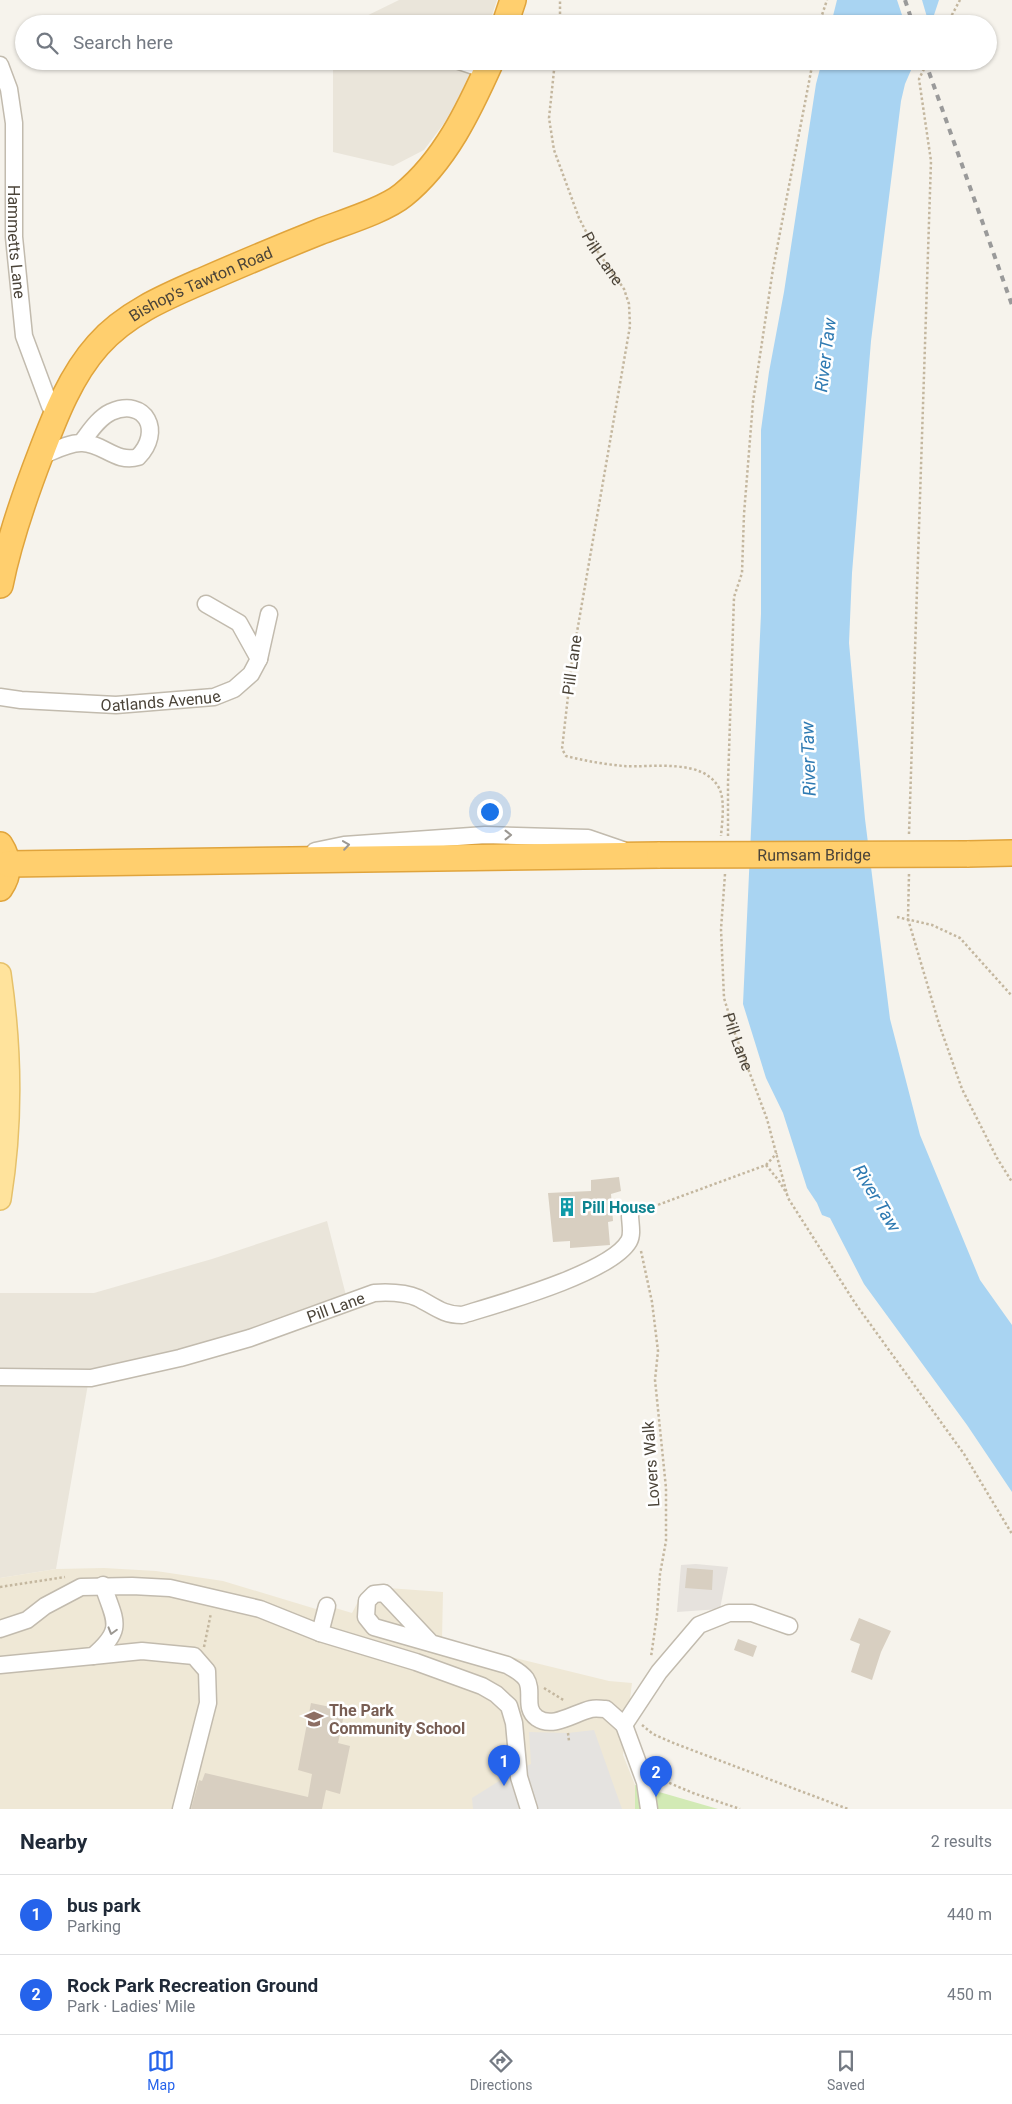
<!DOCTYPE html>
<html lang="en">
<head>
<meta charset="utf-8">
<style>
	:root { --surface:#fff; --page:#f2f2f3; --text:#1f2937; --muted:#747a83; --line:#e0e1e3; --accent:#2563eb }
	body { margin:0; font-family:Roboto,sans-serif; background:var(--page); color:var(--text) }
	.you { position:absolute; left:489px; top:811px; width:18px; height:18px; margin:-12px; border:4px solid #fff; border-radius:50%; background:#1a73e8; box-shadow:0 0 0 8px #1a73e833 }
	.badge { display:grid; place-items:center; width:32px; height:32px; border-radius:50%; background:var(--accent); color:#fff; font-size:16px; font-weight:700 }
	.pin { position:absolute; translate:-50% -41px; filter:drop-shadow(0 1px 2px #0008) }
	.pin::after { content:''; position:absolute; top:26px; width:18px; height:15px; background:inherit; clip-path:polygon(0 0,100% 0,50% 100%) }
	.list { margin:0; padding:0; list-style:none }
	h2 { display:flex; justify-content:space-between; align-items:center; height:65px; margin:0; padding:0 20px; font-size:21px }
	h2 small { font-size:16px; font-weight:400; color:var(--muted) }
	.list li { display:grid; grid-template-columns:32px 1fr auto; gap:15px; align-items:center; box-sizing:border-box; height:80px; padding:0 20px; border-top:1px solid var(--line) }
	.list b { display:block; font-size:19px; white-space:nowrap }
	.list p { margin:0; font-size:16px; white-space:nowrap; color:var(--muted) }
	.list em { font-size:16px; font-style:normal; color:var(--muted) }
	.icon { flex:none; width:28px; height:28px; fill:none; stroke:currentColor; stroke-width:2; stroke-linecap:round; stroke-linejoin:round }
	.map { position:relative; flex:none; width:1012px; height:1809px; overflow:hidden }
	.search { position:absolute; background:var(--surface); box-shadow:0 1px 4px #0004; left:15px; right:15px; top:15px; height:55px; display:flex; align-items:center; gap:12px; box-sizing:border-box; padding:0 18px; border-radius:28px; color:var(--muted); font-size:19px }
	.sheet { height:225px; background:var(--surface) }
	nav { display:flex; justify-content:space-around; align-items:center; box-sizing:border-box; height:70px; border-top:1px solid var(--line); background:var(--surface); font-size:14px; color:var(--muted) }
	nav a { display:grid; justify-items:center; gap:2px }
	nav .on { color:var(--accent) }
	.map>svg:first-child { display:block }
	.residential { fill:#eae5da }
	.industrial { fill:#e6e2dd }
	.education { fill:#efe8d6 }
	.green { fill:#d2eab5 }
	.parking { fill:#e5e3e0 }
	.water { fill:#a9d4f2 }
	.pier { fill:#f6f3ec }
	.building { fill:#d8cfc1 }
	.lines { fill:none; stroke-linecap:round; stroke-linejoin:round }
	.minor-casing { stroke:#c2bbae; stroke-width:19 }
	.major-casing { stroke:#e6c16a; stroke-width:24 }
	.highway-casing { stroke:#e0a43c; stroke-width:28 }
	.path { stroke:#c4b79f; stroke-width:2.5; stroke-dasharray:2.5 2.5; stroke-linecap:butt }
	.minor { stroke:#fff; stroke-width:16 }
	.major { stroke:#ffe39c; stroke-width:21 }
	.highway { stroke:#ffcf6e; stroke-width:25 }
	.rail { stroke:#9a9a9a; stroke-width:4; stroke-dasharray:6 6; stroke-linecap:butt }
	.highway-bridge-casing { stroke:#e0a43c; stroke-width:28; stroke-linecap:butt }
	.highway-bridge { stroke:#ffcf6e; stroke-width:25 }
	.oneway { stroke:#9c9892 }
	.labels { text-anchor:middle; dominant-baseline:central; stroke-width:5; stroke-linejoin:round; paint-order:stroke }
	.street-label { font-size:16px; fill:#4b4439; stroke:#fff }
	.culture-label { font-size:16px; font-weight:bold; fill:#0d838f; stroke:#fff; text-anchor:start }
	.education-label { font-size:16px; font-weight:bold; fill:#785e54; stroke:#fff; text-anchor:start }
	.water-label { font-size:18px; font-style:italic; fill:#2e7ab2; stroke:#fff }
</style>
</head>
<body>
<div class="map">
<svg width="1012" height="1809" viewBox="0 0 1012 1809">
	<rect width="100%" height="100%" fill="#f6f3ec"/>
	<path class="residential" d="M 399,0 L 497,0 L 489,24 L 350,24 Z
		M 333,61 L 476,61 L 451,114 L 424,150 L 393,166 L 333,152 Z
		M 327,1221 L 349,1307 L 88,1384 L 56,1569 L 0,1578 L 0,1293 L 94,1293 L 212,1259 Z"/>
	<path class="industrial" d="M 696,1564 L 728,1567 L 720,1609 L 677,1612 L 681,1565 Z"/>
	<path class="education" d="M 104,1568 L 156,1571 L 223,1581 L 316,1609 L 322,1604 L 352,1613 L 362,1594 L 374,1587 L 443,1592 L 442,1640 L 609,1681 L 632,1683 L 623,1755 L 635,1785 L 635,1809 L 0,1809 L 0,1578 L 56,1569 Z"/>
	<path class="green" d="M 635,1785 L 718,1809 L 635,1809 Z"/>
	<path class="parking" d="M 594,1730 L 622,1809 L 473,1809 L 472,1798 L 512,1773 L 531,1764 L 529,1732 L 568,1733 Z"/>
	<path class="water" d="M 837,0 L 939,0 L 931,24 L 831,24 Z
		M 822,61 L 915,61 L 905,84 L 901,101 L 871,341 L 852,573 L 849,643 L 865,819 L 890,1019 L 920,1135 L 980,1280 L 1012,1325 L 1012,1492 L 967,1425 L 864,1284 L 830,1218 L 822,1215 L 817,1203 L 807,1188 L 783,1113 L 766,1078 L 743,1004 L 761,614 L 761,430 L 769,372 L 784,292 L 816,84 Z"/>
	<path class="pier" d="M 897,0 L 922,0 L 929,24 L 905,24 Z"/>
	<path class="building" d="M 619,1177 L 621,1191 L 611,1194 L 613,1221 L 608,1222 L 610,1245 L 570,1248 L 570,1241 L 553,1242 L 548,1193 L 591,1191 L 591,1180 Z
		M 687,1568 L 713,1570 L 712,1590 L 685,1588 Z
		M 859,1618 L 891,1631 L 881,1652 L 872,1680 L 851,1672 L 860,1644 L 850,1640 Z
		M 738,1639 L 757,1646 L 753,1657 L 734,1650 Z
		M 311,1703 L 345,1710 L 338,1743 L 350,1746 L 340,1794 L 326,1790 L 322,1809 L 191,1809 L 199,1780 L 202,1781 L 205,1773 L 308,1797 L 312,1774 L 298,1770 Z"/>
	<g class="lines">
		<g class="minor-casing">
			<g id="minor">
				<path d="M 459,61 L 486,70"/>
				<path id="s3" d="M 0,65 L 9,89 L 14,123 L 14,237 L 24,336 L 50,406 L 58,411"/>
				<path d="M 39,457 C 52,452 67,443 81,443 C 102,442 116,464 138,457 C 163,432 146,397 111,412 C 98,418 89,433 81,443"/>
				<path d="M 206,604 L 239,623 L 259,659"/>
				<path id="s4" d="M 0,697 L 21,700 L 116,705 L 214,697 L 234,689 L 251,674 L 259,659 L 269,614"/>
				<path d="M 315,851 L 344,845 L 485,835 L 588,838 L 623,850"/>
				<path id="s5" d="M 0,1377 L 91,1378 L 180,1358 L 250,1338 L 374,1293 C 389,1292 404,1292 418,1298 C 434,1306 443,1315 462,1315 C 498,1304 611,1273 629,1241 C 633,1234 630,1223 630,1215"/>
				<path d="M 0,1629 L 27,1620 L 45,1606 L 81,1587 L 132,1586 L 170,1588 L 260,1609 L 320,1633 L 416,1662 L 482,1686 L 496,1694 L 509,1706 L 514,1723 L 519,1777 L 529,1809"/>
				<path d="M 320,1633 L 327,1606"/>
				<path d="M 431,1643 L 384,1593 L 374,1594 L 367,1601 L 366,1617 L 374,1627 L 507,1665 C 514,1669 521,1672 526,1679 C 534,1691 523,1708 537,1718 C 553,1729 574,1713 591,1709 C 596,1708 601,1709 606,1709 L 624,1725"/>
				<path d="M 93,1656 L 142,1651 L 194,1656 L 207,1671 L 208,1703 L 181,1809"/>
				<path d="M 0,1665 L 93,1656 C 126,1628 114,1620 103,1585"/>
				<path d="M 624,1725 L 659,1672 L 699,1625 L 729,1613 L 752,1613 L 789,1626"/>
				<path d="M 624,1725 L 645,1782 L 649,1809"/>
			</g>
		</g>
		<g class="major-casing">
			<path id="major" d="M 0,974 C 11,1049 12,1125 0,1199"/>
		</g>
		<g class="highway-casing">
			<g id="highway">
				<path d="M 505,24 L 513,0"/>
				<path id="s6" d="M 0,585 C 9,540 24,497 41,453 C 55,416 71,375 98,345 C 125,314 165,297 202,281 C 241,264 279,248 319,232 C 342,223 385,210 403,195 C 445,161 469,110 491,61"/>
				<path d="M 0,845 C 9,859 10,874 0,888"/>
				<path d="M 967,854 L 1012,853"/>
				<path d="M 8,864 L 660,855"/>
			</g>
		</g>
		<g class="path">
			<path d="M 560,24 L 560,0"/>
			<path d="M 819,24 L 827,0"/>
			<path d="M 947,24 L 960,0"/>
			<path id="s1" d="M 555,61 L 549,118 L 554,150 L 579,218 L 593,245 L 624,289 L 629,304 L 630,326 L 572,661 L 562,749 L 566,756 C 585,761 604,764 623,766 C 652,768 705,757 720,790 C 725,802 722,823 721,836"/>
			<path d="M 909,834 L 931,161 L 919,79 L 928,61"/>
			<path d="M 728,836 L 728,783 L 734,597 L 742,573 L 744,514 L 753,402 L 773,269 L 813,61"/>
			<path id="s2" d="M 725,874 L 721,929 L 724,998 L 734,1031 L 767,1119 L 788,1198 L 855,1303 L 964,1454 L 1012,1534"/>
			<path d="M 909,874 L 908,919 L 939,1024 L 962,1089 L 997,1158 L 1012,1182"/>
			<path d="M 897,917 L 932,925 L 960,938 L 1012,996"/>
			<path d="M 766,1165 L 779,1181 L 787,1194"/>
			<path d="M 644,1210 L 766,1165 L 777,1153"/>
			<path d="M 641,1251 L 652,1302 L 658,1351 L 655,1380 L 666,1488 L 666,1541 L 660,1574 L 657,1615 L 651,1657"/>
			<path d="M 0,1587 L 65,1577"/>
			<path d="M 204,1647 L 211,1613"/>
			<path d="M 544,1688 L 565,1701"/>
			<path d="M 642,1725 L 653,1734 L 676,1744 L 848,1809"/>
			<path d="M 568,1733 L 569,1741"/>
			<path d="M 660,1779 L 693,1793 L 740,1809"/>
		</g>
		<use href="#minor" class="minor"/>
		<use href="#major" class="major"/>
		<use href="#highway" class="highway"/>
		<path class="rail" d="M 905,0 L 913,24
			M 925,61 L 1012,305"/>
		<g class="highway-bridge-casing">
			<g id="highway-bridge">
				<path id="s7" d="M 660,855 L 967,854"/>
			</g>
		</g>
		<use href="#highway-bridge" class="highway-bridge"/>
	</g>
	<defs><path id="oneway-chevron" d="M-2-3.5L2.5 0L-2 3.5" fill="none" stroke-width="1.6" stroke-linecap="round" stroke-linejoin="round" transform="scale(1.25)"/></defs>
	<g class="oneway">
		<use href="#oneway-chevron" transform="translate(508 835)"/>
		<use href="#oneway-chevron" transform="translate(346 845) rotate(-8)"/>
		<use href="#oneway-chevron" transform="translate(112 1631) rotate(106)"/>
	</g>
	<defs>
		<g id="building-bare" transform="scale(1.5)"><path d="M-4-6H4V6H1V3H-1V6H-4ZM-2.5-4.3h1.7v1.8h-1.7ZM.8-4.3h1.7v1.8H.8ZM-2.5-1h1.7V.8h-1.7ZM.8-1h1.7V.8H.8Z" fill="#0f9aa8" stroke="#fff" stroke-width="2.5" paint-order="stroke"/></g>
		<g id="school-bare" transform="scale(1.5)"><path d="M0-5L7-2L0 1L-7-2ZM-4 1L0 2.5L4 1V4Q0 6-4 4Z" fill="#8d6e63" stroke="#fff" stroke-width="2.5" paint-order="stroke"/></g>
	</defs>
	<g fill-rule="evenodd">
		<use href="#building-bare" x="567" y="1207"/>
		<use href="#school-bare" x="314" y="1719"/>
	</g>
	<g class="labels">
		<g class="street-label">
			<text stroke="none"><textPath href="#s3" startOffset="179">Hammetts Lane</textPath></text>
			<text stroke="none"><textPath href="#s1" startOffset="209">Pill Lane</textPath></text>
			<text stroke="none"><textPath href="#s6" startOffset="382">Bishop's Tawton Road</textPath></text>
			<text transform="translate(572 665) rotate(-82)">Pill Lane</text>
			<text stroke="none"><textPath href="#s4" startOffset="161">Oatlands Avenue</textPath></text>
			<text stroke="none"><textPath href="#s7" startOffset="154">Rumsam Bridge</textPath></text>
			<text stroke="none"><textPath href="#s2" startOffset="170">Pill Lane</textPath></text>
			<text stroke="none"><textPath href="#s5" startOffset="346">Pill Lane</textPath></text>
			<text transform="translate(651 1464) rotate(-94)">Lovers Walk</text>
		</g>
		<g class="culture-label">
			<text x="582" y="1207">Pill House</text>
		</g>
		<g class="education-label">
			<text x="329" y="1710">The Park<tspan x="329" dy="18">Community School</tspan></text>
		</g>
		<g class="water-label">
			<text transform="translate(825 355) rotate(-83)">River Taw</text>
			<text transform="translate(808 759) rotate(-92)">River Taw</text>
			<text transform="translate(877 1198) rotate(59)">River Taw</text>
		</g>
	</g>
</svg>
<div class="you"></div>
<div class="pin badge" style="left:504px;top:1786px">1</div>
<div class="pin badge" style="left:656px;top:1797px">2</div>
<div class="search"><svg class="icon" aria-label="search" viewBox="0 0 24 24"><circle cx="10" cy="10" r="6"/><path d="M15 15l6 6"/></svg>Search here</div>
</div>
<section class="sheet">
<h2>Nearby<small>2 results</small></h2>
<ul class="list">
<li><span class="badge">1</span><div><b>bus park</b><p>Parking</p></div><em>440 m</em></li>
<li><span class="badge">2</span><div><b>Rock Park Recreation Ground</b><p>Park · Ladies' Mile</p></div><em>450 m</em></li>
</ul>
</section>
<nav>
<a class="on"><svg class="icon" aria-label="map" viewBox="0 0 24 24"><path d="M3 6l6-2 6 2 6-2v14l-6 2-6-2-6 2zM9 4v14M15 6v14"/></svg>Map</a>
<a><svg class="icon" aria-label="directions" viewBox="0 0 24 24"><path d="M12 3l9 9-9 9-9-9zM9 14v-3h6M13 9l2 2-2 2"/></svg>Directions</a>
<a><svg class="icon" aria-label="saved" viewBox="0 0 24 24"><path d="M7 4h10v16l-5-4-5 4z"/></svg>Saved</a>
</nav>
</body>
</html>
